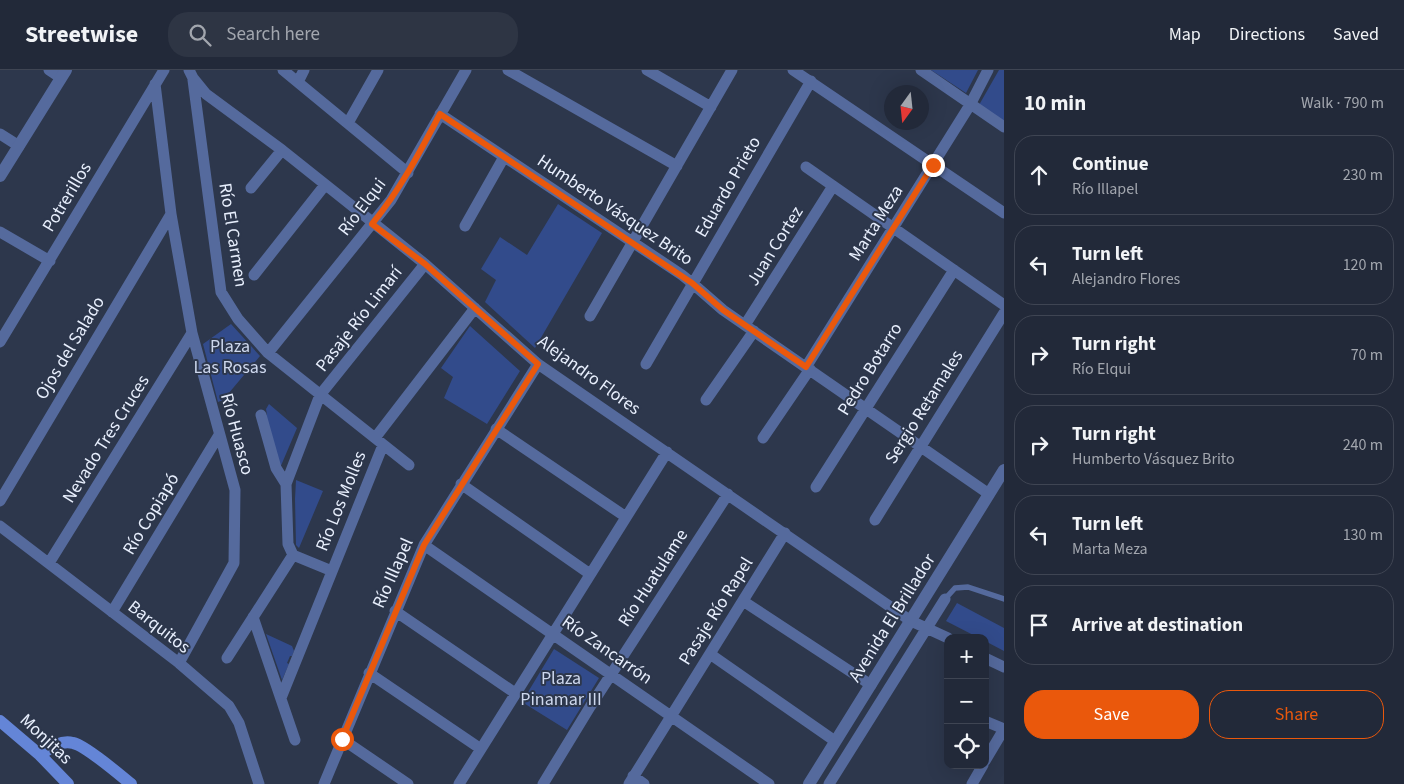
<!DOCTYPE html>
<html lang="en">
<head>
<meta charset="utf-8">
<style>
	:root { --surface:#222939; --page:#2e3544; --text:#f1f3f6; --muted:#a2a6ae; --line:#3f4553; --accent:#ea580c }
	body { margin:0; font-family:"Source Sans 3",sans-serif; background:var(--page); color:var(--text) }
	.controls { position:absolute; right:15px; bottom:15px; display:grid; overflow:hidden; border-radius:10px; box-shadow:0 5px 20px #0002 }
	.controls button { width:45px; height:45px; display:grid; place-items:center; padding:0; border:0; border-bottom:1px solid var(--line); background:var(--surface); color:var(--text); font:25px sans-serif }
	.compass { position:absolute; left:884px; top:15px; width:45px; height:45px; border-radius:50%; background:var(--surface); box-shadow:0 5px 20px #0002; rotate:195deg }
	.stop { position:absolute; width:15px; height:15px; margin:-11px; border:4px solid #ea580c; border-radius:50%; background:#fff }
	.stop.end { background:#ea580c; border-color:#fff; box-shadow:0 1px 5px #0008 }
	.list { margin:0; padding:0; list-style:none }
	h2 { display:flex; justify-content:space-between; align-items:center; height:65px; margin:0; padding:0 20px; font-size:21px }
	h2 small { font-size:16px; font-weight:400; color:var(--muted) }
	.list li { display:grid; grid-template-columns:32px 1fr auto; gap:15px; align-items:center; box-sizing:border-box; height:80px; margin:0 10px 10px; padding:0 10px; border:1px solid var(--line); border-radius:20px }
	.list b { display:block; font-size:19px; white-space:nowrap }
	.list p { margin:0; font-size:16px; white-space:nowrap; color:var(--muted) }
	.list em { font-size:16px; font-style:normal; color:var(--muted) }
	.actions { display:flex; gap:10px; padding:15px 20px }
	.actions a { flex:1; padding:11px 0; border:1px solid var(--accent); border-radius:20px; text-align:center; font-size:18px; color:var(--accent) }
	.actions .main { background:var(--accent); color:#fff }
	.icon { flex:none; width:28px; height:28px; fill:none; stroke:currentColor; stroke-width:2; stroke-linecap:round; stroke-linejoin:round }
	.map { position:relative; flex:none; width:1004px; height:714px; overflow:hidden }
	header { display:flex; align-items:center; gap:30px; box-sizing:border-box; height:70px; padding:0 25px; background:var(--surface); border-bottom:1px solid var(--line) }
	header strong { font-size:24px }
	nav { display:flex; gap:28px; margin-inline-start:auto; font-size:18px }
	.search { width:350px; height:45px; background:var(--page); display:flex; align-items:center; gap:12px; box-sizing:border-box; padding:0 18px; border-radius:20px; color:var(--muted); font-size:19px }
	main { display:flex }
	aside { flex:1; background:var(--surface) }
	.map>svg:first-child { display:block }
	.green { fill:#324b8b }
	.lines { fill:none; stroke-linecap:round; stroke-linejoin:round }
	.service { stroke:#556a9d; stroke-width:5.5 }
	.minor { stroke:#556a9d; stroke-width:11 }
	.tertiary { stroke:#556a9d; stroke-width:12 }
	.secondary { stroke:#6485d7; stroke-width:12 }
	.route { stroke:#ea580c; stroke-width:6 }
	.labels { text-anchor:middle; dominant-baseline:central; stroke-width:4; stroke-linejoin:round; paint-order:stroke }
	.street-label { font-size:18px; fill:#e8effd; stroke:#2d374c }
	.park-label { font-size:18px; fill:#ced8ee; stroke:#2d374c }
</style>
</head>
<body>
<header>
<strong>Streetwise</strong>
<div class="search"><svg class="icon" aria-label="search" viewBox="0 0 24 24"><circle cx="10" cy="10" r="6"/><path d="M15 15l6 6"/></svg>Search here</div>
<nav><a>Map</a><a>Directions</a><a>Saved</a></nav>
</header>
<main>
<div class="map">
<svg width="1004" height="714" viewBox="0 0 1004 714">
	<rect width="100%" height="100%" fill="#2d374c"/>
	<path class="green" d="M 931,0 L 978,0 L 966,23 Z
		M 999,0 L 1004,0 L 1004,53 L 979,35 Z
		M 558,134 L 602,163 L 535,278 L 485,232 L 496,210 L 481,199 L 500,167 L 527,185 Z
		M 231,254 L 260,286 L 223,330 L 218,332 L 203,274 Z
		M 470,256 L 520,301 L 487,354 L 444,328 L 453,307 L 441,298 Z
		M 269,334 L 297,358 L 280,398 L 265,346 L 267,345 L 266,339 Z
		M 296,410 L 323,421 L 299,478 L 296,475 L 295,429 Z
		M 957,533 L 1004,558 L 1004,581 L 985,571 L 985,568 L 979,568 L 946,551 Z
		M 266,564 L 292,576 L 294,581 L 292,586 L 290,586 L 287,593 L 289,594 L 282,610 Z
		M 554,579 L 599,608 L 567,660 L 522,632 Z"/>
	<g class="lines">
		<path class="service" d="M 945,529 L 955,518 L 968,517 L 1004,529"/>
		<path class="minor" d="M 49,0 L 61,8
			M 189,0 L 193,8 L 206,24 L 282,80 L 425,194 L 538,294 L 911,551 L 948,568
			M 283,0 L 408,103
			M 508,0 L 677,96
			M 647,0 L 711,37
			M 793,0 L 1004,143
			M 921,0 L 1004,57
			M 193,10 L 221,222 L 238,249 L 268,283 L 409,395
			M 298,12 L 304,0
			M 155,14 L 171,144 L 192,263 L 235,420 L 234,493 L 179,593
			M 440,44 L 682,205 L 692,213 L 723,240 L 989,424
			M 348,53 L 378,0
			M 0,64 L 19,76
			M 806,97 L 1004,235
			M 251,118 L 282,80
			M 465,156 L 504,87
			M 0,162 L 50,191
			M 254,205 L 325,115
			M 590,246 L 732,0
			M 745,255 L 833,116
			M 0,272 L 164,0
			M 268,283 L 391,130 L 466,0
			M 646,294 L 811,11
			M 806,297 L 970,35 L 988,0
			M 706,330 L 754,261
			M 261,345 L 276,398 L 286,414
			M 496,359 L 626,447
			M 375,368 L 475,238
			M 763,368 L 810,299
			M 461,414 L 590,504
			M 816,417 L 954,200
			M 0,431 L 171,144
			M 875,450 L 1004,243
			M 0,456 L 179,593 L 229,636 L 239,653 L 259,714
			M 424,475 L 769,714
			M 293,485 L 288,474 L 286,414 L 320,325 L 425,194
			M 293,485 L 332,501
			M 49,493 L 192,263
			M 743,531 L 871,615
			M 395,541 L 515,623
			M 112,542 L 219,365
			M 253,547 L 295,670
			M 710,584 L 835,671
			M 227,588 L 293,485
			M 985,588 L 1004,597
			M 369,603 L 481,679
			M 281,628 L 383,375
			M 985,651 L 1004,659 L 985,691
			M 342,669 L 408,714
			M 633,706 L 644,714
			M 324,714 L 424,475 L 538,294
			M 459,714 L 667,382
			M 543,714 L 590,637 L 728,424
			M 629,714 L 785,463
			M 829,714 L 945,529
			M 972,714 L 983,695"/>
		<path class="tertiary" d="M 0,106 L 66,0
			M 809,714 L 1004,400"/>
		<path class="secondary" d="M 0,651 L 40,685 L 68,714
			M 40,685 C 50,678 60,670 73,673 C 85,675 120,705 131,714"/>
	</g>
	<g class="lines">
		<path class="route" d="M 342,669 L 424,475 L 538,294 L 425,194 L 372,154 C 400,120 420,82 440,44 L 692,213 L 723,240 L 806,297 L 933,95"/>
	</g>
	<g class="labels">
		<g class="street-label">
			<text transform="translate(728 117) rotate(-60)">Eduardo Prieto</text>
			<text transform="translate(67 127) rotate(-59)">Potrerillos</text>
			<text transform="translate(362 137) rotate(-53)">Río Elqui</text>
			<text transform="translate(615 140) rotate(34)">Humberto Vásquez Brito</text>
			<text transform="translate(876 153) rotate(-58)">Marta Meza</text>
			<text transform="translate(233 165) rotate(81)">Río El Carmen</text>
			<text transform="translate(775 176) rotate(-58)">Juan Cortez</text>
			<text transform="translate(359 249) rotate(-52)">Pasaje Río Limarí</text>
			<text transform="translate(70 278) rotate(-59)">Ojos del Salado</text>
			<text transform="translate(870 299) rotate(-58)">Pedro Botarro</text>
			<text transform="translate(589 305) rotate(36)">Alejandro Flores</text>
			<text transform="translate(924 337) rotate(-58)">Sergio Retamales</text>
			<text transform="translate(237 364) rotate(75)">Río Huasco</text>
			<text transform="translate(106 369) rotate(-58)">Nevado Tres Cruces</text>
			<text transform="translate(341 431) rotate(-68)">Río Los Molles</text>
			<text transform="translate(151 444) rotate(-59)">Río Copiapó</text>
			<text transform="translate(393 503) rotate(-66)">Río Illapel</text>
			<text transform="translate(653 508) rotate(-57)">Río Huatulame</text>
			<text transform="translate(716 541) rotate(-58)">Pasaje Río Rapel</text>
			<text transform="translate(892 548) rotate(-58)">Avenida El Brillador</text>
			<text transform="translate(159 557) rotate(38)">Barquitos</text>
			<text transform="translate(607 580) rotate(35)">Río Zancarrón</text>
			<text transform="translate(46 669) rotate(43)">Monjitas</text>
		</g>
		<g class="park-label">
			<text x="230" y="276">Plaza<tspan x="230" dy="21">Las Rosas</tspan></text>
			<text x="561" y="608">Plaza<tspan x="561" dy="21">Pinamar III</tspan></text>
		</g>
	</g>
</svg>
<div class="controls">
<button>+</button>
<button>−</button>
<button><svg class="icon" aria-label="locate" viewBox="0 0 24 24"><circle cx="12" cy="12" r="6"/><path d="M12 2v4M12 18v4M2 12h4M18 12h4"/></svg></button>
</div>
<svg class="compass" viewBox="-18 -18 36 36"><path d="M0-13l5 13h-10z" fill="#e53935"/><path d="M0 13l5-13h-10z" fill="#a2a6ae"/></svg>
<div class="stop" style="left:342px;top:669px"></div>
<div class="stop end" style="left:933px;top:95px"></div>
</div>
<aside>
<h2>10 min<small>Walk · 790 m</small></h2>
<ul class="list">
<li><svg class="icon" aria-label="ahead" viewBox="0 0 24 24"><path d="M12 20V5M6 11l6-6 6 6"/></svg><div><b>Continue</b><p>Río Illapel</p></div><em>230 m</em></li>
<li><svg class="icon" aria-label="left" viewBox="0 0 24 24"><path d="M17 20v-9H6M10 6l-5 5 5 5"/></svg><div><b>Turn left</b><p>Alejandro Flores</p></div><em>120 m</em></li>
<li><svg class="icon" aria-label="right" viewBox="0 0 24 24"><path d="M7 20v-9h11M14 6l5 5-5 5"/></svg><div><b>Turn right</b><p>Río Elqui</p></div><em>70 m</em></li>
<li><svg class="icon" aria-label="right" viewBox="0 0 24 24"><path d="M7 20v-9h11M14 6l5 5-5 5"/></svg><div><b>Turn right</b><p>Humberto Vásquez Brito</p></div><em>240 m</em></li>
<li><svg class="icon" aria-label="left" viewBox="0 0 24 24"><path d="M17 20v-9H6M10 6l-5 5 5 5"/></svg><div><b>Turn left</b><p>Marta Meza</p></div><em>130 m</em></li>
<li><svg class="icon" aria-label="arrive" viewBox="0 0 24 24"><path d="M6 21V4h12l-3 4 3 4H6"/></svg><div><b>Arrive at destination</b></div></li>
</ul>
<div class="actions"><a class="main">Save</a><a>Share</a></div>
</aside>
</main>
</body>
</html>
